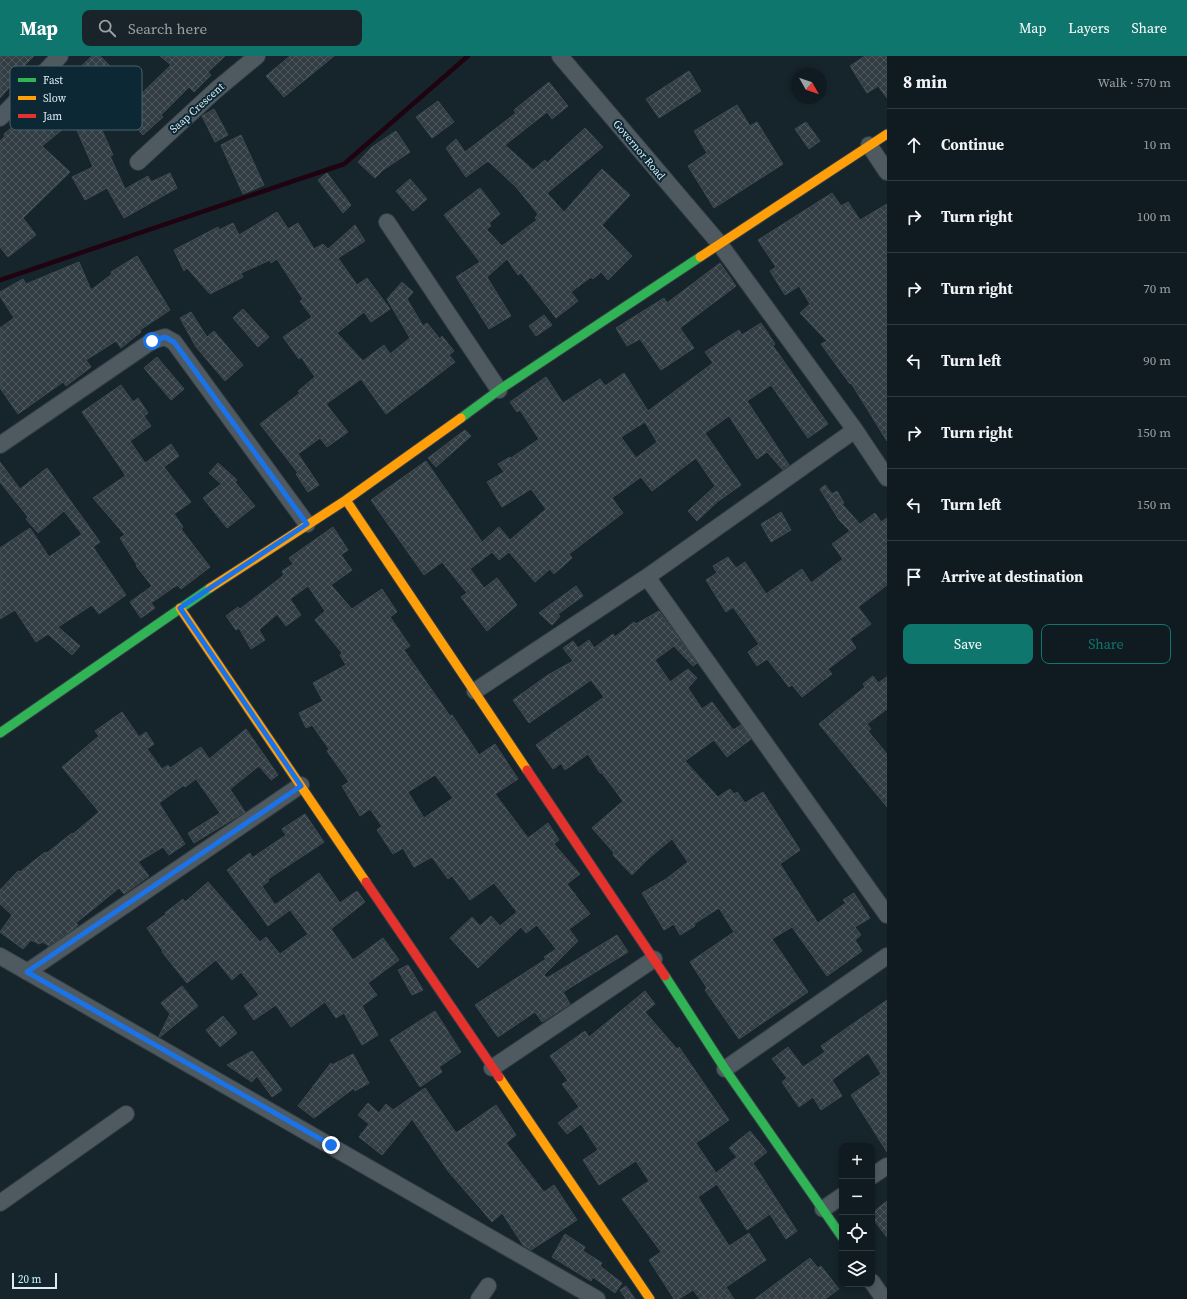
<!DOCTYPE html>
<html lang="en">
<head>
<meta charset="utf-8">
<style>
	:root { --surface:#101b21; --page:#19242a; --text:#f1f3f6; --muted:#9ca1a5; --line:#30393f; --accent:#0f766e }
	body { margin:0; font-family:"Source Serif 4",serif; background:var(--page); color:var(--text) }
	.controls { position:absolute; right:12px; bottom:12px; display:grid; overflow:hidden; border-radius:8px; box-shadow:0 2px 6px #0003 }
	.controls button { width:36px; height:36px; display:grid; place-items:center; padding:0; border:0; border-bottom:1px solid var(--line); background:var(--surface); color:var(--text); font:20px sans-serif }
	.compass { position:absolute; left:791px; top:12px; width:36px; height:36px; border-radius:50%; background:var(--surface); box-shadow:0 2px 6px #0003; rotate:130deg }
	.scale { position:absolute; left:12px; bottom:10px; width:45px; box-sizing:border-box; padding-left:4px; border:2px solid #dcecf4; border-top:0; font-size:11px; line-height:14px; white-space:nowrap; color:#dcecf4; -webkit-text-stroke:3px #0d2835; paint-order:stroke }
	.stop { position:absolute; width:12px; height:12px; margin:-9px; border:3px solid #1a73e8; border-radius:50%; background:#fff }
	.stop.end { background:#1a73e8; border-color:#fff; box-shadow:0 1px 4px #0008 }
	.list { margin:0; padding:0; list-style:none }
	h2 { display:flex; justify-content:space-between; align-items:center; height:52px; margin:0; padding:0 16px; font-size:17px }
	h2 small { font-size:13px; font-weight:400; color:var(--muted) }
	.list li { display:grid; grid-template-columns:26px 1fr auto; gap:12px; align-items:center; box-sizing:border-box; height:72px; padding:0 16px; border-top:1px solid var(--line) }
	.list b { display:block; font-size:15px; white-space:nowrap }
	.list em { font-size:13px; font-style:normal; color:var(--muted) }
	.actions { display:flex; gap:8px; padding:12px 16px }
	.actions a { flex:1; padding:9px 0; border:1px solid var(--accent); border-radius:8px; text-align:center; font-size:14px; color:var(--accent) }
	.actions .main { background:var(--accent); color:#fff }
	.icon { flex:none; width:22px; height:22px; fill:none; stroke:currentColor; stroke-width:2; stroke-linecap:round; stroke-linejoin:round }
	.map { position:relative; flex:none; width:887px; height:1243px; overflow:hidden }
	header { display:flex; align-items:center; gap:24px; box-sizing:border-box; height:56px; padding:0 20px; background:var(--accent); color:#fff }
	header strong { font-size:19px }
	nav { display:flex; gap:22px; margin-inline-start:auto; font-size:14px }
	.search { width:280px; height:36px; background:var(--page); display:flex; align-items:center; gap:10px; box-sizing:border-box; padding:0 14px; border-radius:8px; color:var(--muted); font-size:15px }
	main { display:flex }
	aside { flex:1; background:var(--surface) }
	.map>svg:first-child { display:block }
	.lines { fill:none; stroke-linecap:round; stroke-linejoin:round }
	.stream { stroke:#1f0310; stroke-width:4.5 }
	.building { fill:url(#building-cross-hatch); stroke:#3f4a51; fill-rule:evenodd }
	.street-casing { stroke:#343e45; stroke-width:18 }
	.fast-casing { stroke:#343e45; stroke-width:11 }
	.slow-casing { stroke:#343e45; stroke-width:11 }
	.jam-casing { stroke:#343e45; stroke-width:11 }
	.street { stroke:#4f5a60; stroke-width:16 }
	.fast { stroke:#30b455; stroke-width:9 }
	.slow { stroke:#ff9f0a; stroke-width:9 }
	.jam { stroke:#e5322d; stroke-width:9 }
	.route { stroke:#1a73e8; stroke-width:5 }
	.labels { text-anchor:middle; dominant-baseline:central; stroke-width:4; stroke-linejoin:round; paint-order:stroke }
	.street-label { font-size:11px; fill:#dcecf4; stroke:#0d2835 }
	.key { fill:#0d2835; stroke:#4b636e; stroke-width:1 }
	.key-label { font-size:11px; fill:#dcecf4 }
</style>
</head>
<body>
<header>
<strong>Map</strong>
<div class="search"><svg class="icon" aria-label="search" viewBox="0 0 24 24"><circle cx="10" cy="10" r="6"/><path d="M15 15l6 6"/></svg>Search here</div>
<nav><a>Map</a><a>Layers</a><a>Share</a></nav>
</header>
<main>
<div class="map">
<svg width="887" height="1243" viewBox="0 0 887 1243">
	<defs>
		<pattern id="building-cross-hatch" width="8" height="8" patternUnits="userSpaceOnUse"><rect width="8" height="8" fill="#323d43"/><path d="M0 0l8 8M0 8l8-8" fill="none" stroke="#4f595f"/></pattern>
	</defs>
	<rect width="100%" height="100%" fill="#16242c"/>
	<g class="lines">
		<path class="stream" d="M 0,224 L 344,108 L 468,0"/>
	</g>
	<path class="building" d="M 0,0 L 34,0 L 19,15 L 22,17 L 0,42 Z
		M 92,0 L 100,0 L 114,14 L 111,17 L 130,44 L 139,36 L 141,38 L 171,9 L 160,0 L 225,0 L 208,16 L 211,19 L 194,36 L 189,31 L 161,59 L 163,61 L 143,79 L 122,56 L 101,72 L 113,99 L 110,100 L 125,133 L 148,120 L 151,126 L 170,117 L 177,132 L 124,162 L 107,132 L 85,144 L 72,121 L 93,111 L 73,65 L 42,90 L 70,116 L 23,162 L 36,179 L 8,201 L 0,191 L 0,85 L 5,80 L 4,78 L 24,61 L 22,58 L 43,41 L 45,43 L 70,16 L 73,18 Z
		M 290,0 L 334,0 L 284,41 L 266,20 Z
		M 865,0 L 887,0 L 887,42 L 878,30 L 867,37 L 850,10 Z
		M 689,15 L 701,35 L 659,62 L 646,43 Z
		M 549,26 L 568,50 L 552,63 L 547,56 L 505,89 L 533,114 L 545,104 L 547,107 L 585,72 L 603,91 L 547,137 L 564,156 L 602,113 L 630,139 L 602,169 L 632,200 L 608,224 L 601,216 L 593,223 L 591,221 L 571,236 L 578,245 L 556,262 L 521,217 L 518,219 L 507,203 L 487,221 L 511,260 L 489,273 L 456,221 L 480,206 L 444,159 L 480,132 L 500,158 L 489,167 L 491,170 L 486,173 L 502,190 L 537,164 L 535,162 L 538,158 L 516,131 L 488,105 L 466,121 L 446,92 L 456,83 L 465,96 L 516,57 L 514,54 Z
		M 438,45 L 454,66 L 432,82 L 416,61 Z
		M 737,49 L 750,70 L 757,66 L 783,108 L 714,152 L 688,110 L 707,97 L 694,75 Z
		M 214,53 L 228,79 L 215,86 L 202,60 Z
		M 806,66 L 820,85 L 809,93 L 795,73 Z
		M 396,75 L 410,96 L 383,114 L 375,122 L 358,106 L 372,91 Z
		M 241,79 L 264,129 L 243,138 L 221,89 Z
		M 327,117 L 351,149 L 343,157 L 318,124 Z
		M 410,123 L 427,143 L 413,155 L 396,135 Z
		M 832,137 L 841,150 L 848,146 L 860,164 L 887,148 L 887,385 L 851,327 L 850,328 L 821,288 L 827,285 L 800,257 L 810,248 L 799,230 L 785,239 L 770,215 L 776,211 L 758,184 Z
		M 277,156 L 288,173 L 298,167 L 314,193 L 323,188 L 328,193 L 355,169 L 365,185 L 338,202 L 357,229 L 367,222 L 390,253 L 371,266 L 364,256 L 337,277 L 363,305 L 384,289 L 390,298 L 410,282 L 387,243 L 402,226 L 413,236 L 407,243 L 423,270 L 427,267 L 440,283 L 442,280 L 454,295 L 449,299 L 455,306 L 386,358 L 361,323 L 326,348 L 348,376 L 327,391 L 320,382 L 298,398 L 319,429 L 308,436 L 296,418 L 298,417 L 260,368 L 300,337 L 298,335 L 315,321 L 301,301 L 299,303 L 283,281 L 312,261 L 300,245 L 303,243 L 277,203 L 271,207 L 270,204 L 241,217 L 243,221 L 210,238 L 187,212 L 184,215 L 174,194 L 218,171 L 219,174 L 233,167 L 239,179 Z
		M 137,200 L 170,254 L 140,274 L 141,276 L 121,292 L 116,285 L 86,304 L 91,311 L 66,330 L 63,326 L 18,358 L 0,332 L 0,272 L 14,262 L 0,240 L 0,236 L 23,223 L 26,228 L 79,206 L 91,234 L 112,218 L 111,216 Z
		M 720,207 L 736,230 L 680,272 L 694,292 L 661,314 L 640,283 L 627,290 L 616,272 L 664,242 L 667,247 Z
		M 243,253 L 269,281 L 258,291 L 233,262 Z
		M 191,256 L 207,281 L 214,275 L 243,309 L 225,325 L 196,291 L 180,262 Z
		M 544,259 L 552,269 L 536,280 L 529,270 Z
		M 761,267 L 775,288 L 773,290 L 828,368 L 808,382 L 771,329 L 747,345 L 789,409 L 783,414 L 767,396 L 757,403 L 729,360 L 705,377 L 741,429 L 717,446 L 697,465 L 688,455 L 715,430 L 696,402 L 652,435 L 641,421 L 612,442 L 623,457 L 569,498 L 572,502 L 554,518 L 550,513 L 535,526 L 509,496 L 499,504 L 492,496 L 470,513 L 484,532 L 497,522 L 517,549 L 487,575 L 461,541 L 467,537 L 442,506 L 424,519 L 371,444 L 426,405 L 482,486 L 499,471 L 510,484 L 546,453 L 531,433 L 502,451 L 487,426 L 504,416 L 498,408 L 510,401 L 511,402 L 539,383 L 520,354 L 517,356 L 510,346 L 546,321 L 563,347 L 600,323 L 605,330 L 624,317 L 648,355 L 713,307 L 705,296 L 739,274 L 742,279 ZM 645,366 L 657,386 L 636,402 L 621,381 Z
		M 157,301 L 184,333 L 171,344 L 144,312 Z
		M 121,329 L 133,346 L 138,342 L 148,357 L 144,360 L 151,370 L 130,385 L 145,407 L 171,388 L 179,400 L 164,411 L 191,446 L 174,458 L 183,471 L 181,473 L 210,511 L 181,533 L 177,529 L 151,547 L 155,552 L 141,562 L 130,546 L 152,530 L 136,510 L 137,509 L 120,482 L 125,479 L 93,442 L 125,420 L 124,417 L 82,356 Z
		M 465,374 L 471,380 L 436,411 L 428,402 Z
		M 0,406 L 20,433 L 47,412 L 100,486 L 93,491 L 126,539 L 99,558 L 92,549 L 58,571 L 80,590 L 72,599 L 48,578 L 36,586 L 15,554 L 0,563 L 0,492 L 30,472 L 49,501 L 82,478 L 64,455 L 38,477 L 26,463 L 28,461 L 0,426 Z
		M 218,407 L 237,424 L 235,426 L 255,450 L 227,472 L 203,442 L 221,428 L 209,417 Z
		M 825,429 L 832,438 L 837,435 L 844,447 L 842,448 L 860,468 L 875,457 L 881,466 L 887,462 L 887,529 L 858,551 L 871,568 L 850,583 L 856,592 L 828,613 L 832,618 L 802,641 L 792,629 L 789,631 L 767,603 L 757,610 L 748,596 L 759,588 L 733,551 L 726,556 L 706,524 L 717,517 L 713,510 L 728,501 L 736,512 L 745,506 L 766,538 L 802,513 L 811,527 L 843,503 L 832,488 L 850,475 L 839,464 L 820,433 Z
		M 781,456 L 791,474 L 771,486 L 761,468 Z
		M 333,471 L 348,494 L 341,499 L 352,514 L 331,529 L 352,553 L 382,533 L 397,556 L 390,561 L 410,590 L 404,594 L 450,660 L 452,659 L 479,699 L 495,688 L 518,723 L 495,738 L 528,782 L 548,767 L 559,784 L 554,788 L 580,818 L 567,828 L 590,858 L 569,873 L 578,885 L 544,919 L 547,922 L 617,879 L 628,896 L 563,936 L 570,948 L 542,966 L 535,956 L 498,981 L 475,949 L 546,903 L 544,901 L 556,893 L 537,869 L 526,877 L 521,871 L 478,912 L 450,882 L 472,861 L 480,870 L 491,860 L 500,870 L 517,856 L 494,827 L 470,844 L 452,820 L 448,823 L 432,801 L 414,811 L 403,792 L 393,798 L 377,774 L 382,770 L 370,753 L 360,760 L 342,730 L 349,726 L 327,695 L 329,693 L 312,669 L 306,672 L 299,657 L 323,645 L 313,627 L 346,609 L 340,599 L 342,597 L 315,564 L 325,555 L 308,530 L 290,543 L 301,559 L 286,570 L 277,558 L 259,574 L 265,584 L 251,593 L 239,572 L 236,574 L 226,560 L 238,551 L 240,553 L 284,519 L 282,515 L 293,508 L 289,502 ZM 435,719 L 453,742 L 424,762 L 408,736 Z
		M 576,530 L 583,540 L 558,558 L 560,560 L 552,569 L 539,557 Z
		M 659,555 L 697,607 L 693,610 L 674,590 L 655,604 L 670,626 L 688,613 L 697,622 L 688,632 L 702,653 L 712,646 L 733,674 L 741,669 L 751,683 L 727,701 L 714,684 L 685,705 L 718,741 L 730,733 L 734,738 L 737,736 L 745,747 L 763,736 L 800,794 L 780,808 L 818,867 L 846,847 L 843,844 L 854,837 L 870,862 L 855,871 L 861,879 L 855,884 L 862,895 L 827,920 L 792,871 L 772,883 L 808,936 L 739,983 L 705,934 L 707,932 L 690,906 L 734,876 L 719,852 L 694,868 L 695,870 L 680,879 L 674,868 L 664,874 L 642,837 L 666,823 L 688,806 L 672,783 L 648,803 L 632,819 L 613,799 L 614,797 L 592,772 L 623,745 L 602,717 L 600,717 L 588,698 L 565,714 L 561,707 L 553,713 L 536,689 L 604,641 L 591,624 L 529,667 L 513,644 L 548,619 L 573,605 L 563,592 L 573,585 L 578,592 L 589,584 L 594,592 L 613,578 L 615,581 L 634,566 L 636,568 Z
		M 873,620 L 878,627 L 887,621 L 887,653 L 867,668 L 871,673 L 868,675 L 887,698 L 887,751 L 819,668 L 865,631 L 863,628 Z
		M 122,656 L 139,681 L 146,676 L 154,688 L 147,693 L 162,713 L 168,709 L 170,712 L 201,691 L 209,703 L 246,673 L 278,719 L 271,724 L 259,710 L 230,733 L 245,756 L 194,787 L 188,777 L 220,757 L 196,723 L 185,731 L 184,729 L 159,747 L 185,788 L 169,799 L 163,791 L 138,806 L 149,820 L 124,838 L 119,832 L 76,867 L 78,869 L 72,874 L 49,890 L 43,886 L 39,888 L 31,884 L 23,893 L 0,876 L 12,859 L 0,848 L 0,834 L 18,815 L 20,816 L 45,796 L 47,797 L 72,777 L 73,778 L 99,756 L 62,711 L 99,680 L 95,675 Z
		M 305,758 L 324,786 L 268,823 L 269,825 L 262,830 L 275,849 L 319,817 L 340,847 L 357,835 L 365,846 L 331,873 L 353,904 L 383,882 L 399,904 L 368,927 L 377,939 L 362,950 L 378,979 L 362,989 L 344,957 L 336,962 L 325,946 L 291,971 L 276,949 L 254,964 L 244,950 L 259,939 L 241,916 L 232,924 L 216,904 L 187,927 L 162,896 L 163,895 L 147,872 L 166,858 L 165,857 L 183,843 L 185,846 L 208,826 L 260,886 L 266,881 L 280,898 L 308,878 L 290,854 L 268,870 L 227,814 L 250,797 L 252,802 L 286,779 L 282,773 Z
		M 408,909 L 423,934 L 412,939 L 398,914 Z
		M 182,930 L 198,950 L 160,981 L 159,980 L 170,958 L 161,947 Z
		M 645,935 L 655,948 L 645,956 L 677,993 L 679,991 L 729,1064 L 696,1087 L 716,1117 L 737,1101 L 729,1092 L 750,1075 L 767,1096 L 753,1107 L 797,1175 L 786,1183 L 770,1158 L 747,1174 L 717,1128 L 698,1141 L 729,1190 L 749,1177 L 766,1204 L 726,1231 L 734,1243 L 700,1243 L 693,1234 L 679,1243 L 674,1243 L 649,1204 L 661,1196 L 622,1143 L 649,1125 L 636,1105 L 599,1129 L 583,1104 L 598,1094 L 581,1068 L 567,1078 L 558,1067 L 579,1051 L 562,1028 L 568,1025 L 550,1000 L 585,975 L 589,981 Z
		M 887,944 L 887,1096 L 851,1039 L 881,1018 L 868,997 L 832,1024 L 842,1040 L 821,1054 L 813,1041 L 799,1051 L 782,1026 L 787,1022 L 772,1003 L 788,991 L 803,1011 L 825,996 L 821,990 Z
		M 435,955 L 461,996 L 439,1011 L 442,1016 L 420,1031 L 390,984 Z
		M 223,960 L 237,977 L 220,991 L 206,974 Z
		M 252,995 L 282,1034 L 272,1041 L 257,1020 L 252,1026 L 227,1009 Z
		M 353,998 L 369,1027 L 355,1035 L 354,1032 L 314,1062 L 298,1050 L 331,1007 L 332,1009 Z
		M 425,1032 L 456,1077 L 496,1049 L 516,1079 L 506,1087 L 544,1136 L 554,1129 L 577,1164 L 531,1194 L 523,1189 L 502,1157 L 492,1166 L 448,1115 L 412,1063 L 382,1099 L 359,1081 L 369,1068 L 358,1059 L 368,1047 L 379,1057 L 386,1048 L 393,1054 Z
		M 887,1145 L 887,1181 L 872,1162 L 872,1157 Z
		M 565,1178 L 585,1191 L 583,1195 L 602,1207 L 600,1210 L 622,1227 L 615,1237 L 593,1221 L 591,1225 L 552,1201 Z
		M 810,1202 L 818,1212 L 821,1210 L 839,1233 L 825,1243 L 755,1243 Z
		M 626,1230 L 635,1243 L 626,1243 L 620,1234 Z"/>
	<g class="lines">
		<g class="street-casing">
			<path id="street" d="M 560,0 L 719,187 L 855,374 L 887,422
				M 0,62 L 60,0
				M 869,89 L 887,116
				M 138,106 L 216,34 L 257,0
				M 387,166 L 499,334
				M 0,389 L 152,285 L 165,281 L 174,286 L 307,468
				M 647,521 L 887,859
				M 475,635 L 647,521 L 855,374
				M 0,900 L 597,1243
				M 27,916 L 301,729
				M 492,1012 L 654,903
				M 725,1013 L 887,900
				M 872,1120 L 887,1110
				M 0,1147 L 126,1058
				M 823,1153 L 842,1140
				M 872,1226 L 884,1243
				M 479,1243 L 488,1230"/>
		</g>
		<g class="fast-casing">
			<path id="fast" d="M 461,362 L 499,334 L 700,201
				M 0,677 L 210,532
				M 665,920 L 725,1013 L 842,1181"/>
		</g>
		<g class="slow-casing">
			<path id="slow" d="M 700,201 L 887,78
				M 346,444 L 527,714
				M 210,532 L 346,444 L 461,362
				M 180,552 L 366,826
				M 499,1021 L 650,1243"/>
		</g>
		<g class="jam-casing">
			<path id="jam" d="M 527,714 L 665,920
				M 366,826 L 499,1021"/>
		</g>
		<use href="#street" class="street"/>
		<use href="#fast" class="fast"/>
		<use href="#slow" class="slow"/>
		<use href="#jam" class="jam"/>
	</g>
	<g class="lines">
		<path class="route" d="M 152,285 L 165,281 L 174,286 L 307,468 L 180,552 L 301,730 L 27,916 L 331,1089"/>
	</g>
	<g class="labels">
		<g class="street-label">
			<text transform="translate(197 52) rotate(-42)">Saap Crescent</text>
			<text transform="translate(639 94) rotate(50)">Governor Road</text>
		</g>
	</g>
	<rect x="10" y="10" width="132" height="64" rx="6" class="key"/>
	<rect x="18" y="22" width="18" height="4" fill="#30b455"/>
	<rect x="18" y="40" width="18" height="4" fill="#ff9f0a"/>
	<rect x="18" y="58" width="18" height="4" fill="#e5322d"/>
	<g class="key-label">
		<text x="43" y="28">Fast</text>
		<text x="43" y="46">Slow</text>
		<text x="43" y="64">Jam</text>
	</g>
</svg>
<div class="controls">
<button>+</button>
<button>−</button>
<button><svg class="icon" aria-label="locate" viewBox="0 0 24 24"><circle cx="12" cy="12" r="6"/><path d="M12 2v4M12 18v4M2 12h4M18 12h4"/></svg></button>
<button><svg class="icon" aria-label="layers" viewBox="0 0 24 24"><path d="M12 4l9 5-9 5-9-5zM3 14l9 5 9-5"/></svg></button>
</div>
<svg class="compass" viewBox="-18 -18 36 36"><path d="M0-13l5 13h-10z" fill="#e53935"/><path d="M0 13l5-13h-10z" fill="#9ca1a5"/></svg>
<div class="scale">20 m</div>
<div class="stop" style="left:152px;top:285px"></div>
<div class="stop end" style="left:331px;top:1089px"></div>
</div>
<aside>
<h2>8 min<small>Walk · 570 m</small></h2>
<ul class="list">
<li><svg class="icon" aria-label="ahead" viewBox="0 0 24 24"><path d="M12 20V5M6 11l6-6 6 6"/></svg><div><b>Continue</b></div><em>10 m</em></li>
<li><svg class="icon" aria-label="right" viewBox="0 0 24 24"><path d="M7 20v-9h11M14 6l5 5-5 5"/></svg><div><b>Turn right</b></div><em>100 m</em></li>
<li><svg class="icon" aria-label="right" viewBox="0 0 24 24"><path d="M7 20v-9h11M14 6l5 5-5 5"/></svg><div><b>Turn right</b></div><em>70 m</em></li>
<li><svg class="icon" aria-label="left" viewBox="0 0 24 24"><path d="M17 20v-9H6M10 6l-5 5 5 5"/></svg><div><b>Turn left</b></div><em>90 m</em></li>
<li><svg class="icon" aria-label="right" viewBox="0 0 24 24"><path d="M7 20v-9h11M14 6l5 5-5 5"/></svg><div><b>Turn right</b></div><em>150 m</em></li>
<li><svg class="icon" aria-label="left" viewBox="0 0 24 24"><path d="M17 20v-9H6M10 6l-5 5 5 5"/></svg><div><b>Turn left</b></div><em>150 m</em></li>
<li><svg class="icon" aria-label="arrive" viewBox="0 0 24 24"><path d="M6 21V4h12l-3 4 3 4H6"/></svg><div><b>Arrive at destination</b></div></li>
</ul>
<div class="actions"><a class="main">Save</a><a>Share</a></div>
</aside>
</main>
</body>
</html>
